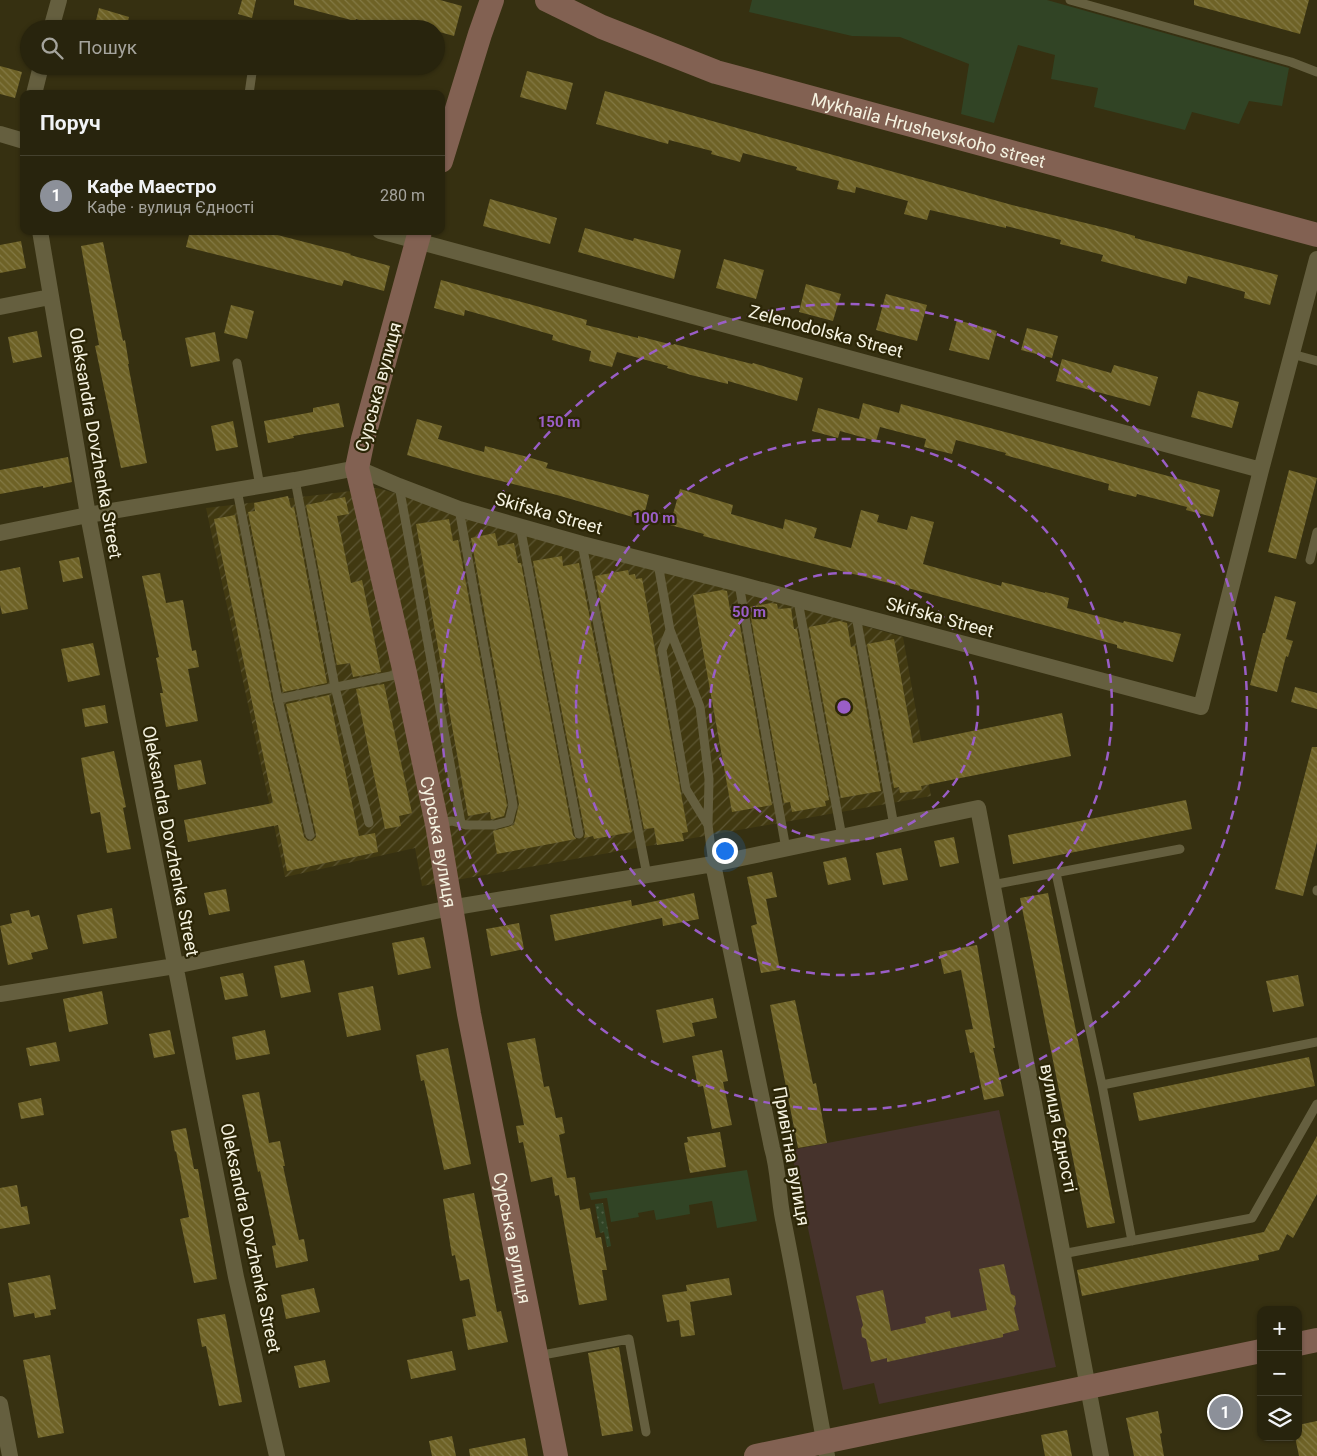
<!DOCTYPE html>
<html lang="uk">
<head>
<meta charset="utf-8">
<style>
	:root { --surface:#28240d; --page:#34301b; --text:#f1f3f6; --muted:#a5a49d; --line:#44412e; --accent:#8c9099 }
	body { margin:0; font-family:Roboto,sans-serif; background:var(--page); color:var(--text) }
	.controls { position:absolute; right:15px; bottom:15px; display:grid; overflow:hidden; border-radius:10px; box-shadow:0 1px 4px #0004 }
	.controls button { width:45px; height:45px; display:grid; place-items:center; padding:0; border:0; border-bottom:1px solid var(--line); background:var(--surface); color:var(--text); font:25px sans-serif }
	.you { position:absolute; left:724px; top:850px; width:18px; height:18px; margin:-12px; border:4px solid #fff; border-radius:50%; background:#1a73e8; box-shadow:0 0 0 8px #1a73e833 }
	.badge { display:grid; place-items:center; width:32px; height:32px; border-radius:50%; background:var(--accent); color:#fff; font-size:16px; font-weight:700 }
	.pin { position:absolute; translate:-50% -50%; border:2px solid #fff; box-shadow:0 1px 5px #0006 }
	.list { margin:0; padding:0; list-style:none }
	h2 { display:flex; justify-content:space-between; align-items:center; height:65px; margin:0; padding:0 20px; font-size:21px }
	h2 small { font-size:16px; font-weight:400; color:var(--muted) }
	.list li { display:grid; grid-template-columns:32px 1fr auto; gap:15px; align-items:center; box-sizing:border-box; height:80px; padding:0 20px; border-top:1px solid var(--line) }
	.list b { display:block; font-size:19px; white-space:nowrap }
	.list p { margin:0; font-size:16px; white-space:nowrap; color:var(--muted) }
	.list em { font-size:16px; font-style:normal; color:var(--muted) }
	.icon { flex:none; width:28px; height:28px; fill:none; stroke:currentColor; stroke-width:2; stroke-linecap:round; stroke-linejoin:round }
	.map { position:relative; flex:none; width:1317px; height:1456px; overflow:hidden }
	.search { position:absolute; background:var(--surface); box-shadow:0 1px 4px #0004; left:20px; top:20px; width:425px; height:55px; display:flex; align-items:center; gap:12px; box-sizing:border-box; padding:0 18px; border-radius:28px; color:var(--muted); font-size:19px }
	.panel { position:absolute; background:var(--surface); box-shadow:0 1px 4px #0004; left:20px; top:90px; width:425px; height:145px; border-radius:10px }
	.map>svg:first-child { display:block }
	.commercial { fill:#46332c }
	.industrial { fill:url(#industrial-furrows) }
	.grass { fill:url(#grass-dots) }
	.garden { fill:#314425 }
	.building { fill:url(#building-back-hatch) }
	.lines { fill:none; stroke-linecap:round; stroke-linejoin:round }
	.lane { stroke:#655f3f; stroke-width:9 }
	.street { stroke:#655f3f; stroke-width:16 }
	.secondary { stroke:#826152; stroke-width:24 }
	.ring { fill:none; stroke:#9a5ec7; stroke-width:2.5; stroke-dasharray:9 6 }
	.labels { text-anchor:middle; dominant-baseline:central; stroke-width:4.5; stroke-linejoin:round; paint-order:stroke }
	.street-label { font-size:18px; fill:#f5f2e0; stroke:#2c2607 }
	.centre { fill:#9a5ec7; stroke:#2c2607; stroke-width:2.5 }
	.ring-label { font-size:15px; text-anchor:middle; font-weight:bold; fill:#9a5ec7; stroke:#2c2607; stroke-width:4.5; stroke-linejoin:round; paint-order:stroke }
</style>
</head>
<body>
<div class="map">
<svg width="1317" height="1456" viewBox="0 0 1317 1456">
	<defs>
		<pattern id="industrial-furrows" width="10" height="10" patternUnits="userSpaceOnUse" patternTransform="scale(1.25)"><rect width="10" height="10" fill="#413911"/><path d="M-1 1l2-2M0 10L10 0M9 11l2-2" fill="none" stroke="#5d5633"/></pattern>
		<pattern id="grass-dots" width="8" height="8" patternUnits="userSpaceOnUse" patternTransform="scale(1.25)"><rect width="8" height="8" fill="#314425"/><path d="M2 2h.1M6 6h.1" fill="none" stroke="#4f5f44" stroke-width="1.8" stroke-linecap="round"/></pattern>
		<pattern id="building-back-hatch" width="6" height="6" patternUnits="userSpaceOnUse" patternTransform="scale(1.25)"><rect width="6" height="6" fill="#6e6226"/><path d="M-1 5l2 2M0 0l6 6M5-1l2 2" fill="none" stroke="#837945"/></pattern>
	</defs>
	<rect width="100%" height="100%" fill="#363011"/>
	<path class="commercial" d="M 999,1110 L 1056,1367 L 879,1404 L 874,1383 L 843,1390 L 791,1150 Z"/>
	<path class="industrial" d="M 377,488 L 903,637 L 931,796 L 422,886 L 415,848 L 285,877 L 206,508 Z"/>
	<path class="grass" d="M 603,1203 L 611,1246 L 607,1247 L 604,1232 L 600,1233 L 595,1204 Z"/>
	<path class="garden" d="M 752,0 L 1047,0 L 1289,68 L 1282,106 L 1249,101 L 1239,124 L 1192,112 L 1185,130 L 1094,107 L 1098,88 L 1051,79 L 1055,55 L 1018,45 L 994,123 L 961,114 L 969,64 L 900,37 L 852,36 L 749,12 Z
		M 747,1170 L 757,1221 L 717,1228 L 712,1201 L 689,1205 L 690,1214 L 656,1220 L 654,1210 L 638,1213 L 639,1217 L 611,1222 L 607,1198 L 591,1200 L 589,1193 Z"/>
	<path class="building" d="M 242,0 L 256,0 L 252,18 L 238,14 Z
		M 294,0 L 440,0 L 462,6 L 454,36 L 436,31 L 436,29 L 391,29 L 356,19 L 355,21 L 294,5 Z
		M 1194,0 L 1309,0 L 1300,34 L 1194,5 Z
		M 99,8 L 129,17 L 126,29 L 94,29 Z
		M 0,66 L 22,72 L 15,98 L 0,94 Z
		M 527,71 L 573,83 L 566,110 L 520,97 Z
		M 605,91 L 1012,205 L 1110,229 L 1135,236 L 1135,238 L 1278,275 L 1270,305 L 1244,298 L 1245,292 L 1188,276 L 1186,284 L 1101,261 L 1103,255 L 1060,244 L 1061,240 L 1006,226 L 1006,228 L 930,210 L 927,220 L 904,214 L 908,201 L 856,187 L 855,193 L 837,189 L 839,181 L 796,170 L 797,167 L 743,153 L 740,162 L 711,154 L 712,151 L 669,140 L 668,144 L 596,124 Z
		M 490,199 L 557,218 L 550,244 L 483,226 Z
		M 585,228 L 633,241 L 634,238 L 681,250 L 674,279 L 578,252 Z
		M 190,231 L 262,231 L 351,254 L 350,255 L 390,266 L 384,291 L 344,280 L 342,286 L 186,247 Z
		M 21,241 L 26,268 L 0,273 L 0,245 Z
		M 103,242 L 123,341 L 125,340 L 129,364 L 128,364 L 147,463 L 121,468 L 95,346 L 99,345 L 81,246 Z
		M 724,259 L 764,270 L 756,299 L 716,288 Z
		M 441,280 L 587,320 L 586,325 L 638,338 L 638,336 L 673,345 L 674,344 L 752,364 L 753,363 L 803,378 L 797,401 L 728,381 L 728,384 L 691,375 L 667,368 L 668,366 L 617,352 L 612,367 L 589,361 L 591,351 L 552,340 L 553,335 L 465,310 L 464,316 L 434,308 Z
		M 806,284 L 841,294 L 833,321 L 799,312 Z
		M 886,294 L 927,305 L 917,341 L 876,330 Z
		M 231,305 L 254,311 L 247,339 L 224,333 Z
		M 957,320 L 997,331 L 989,360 L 949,350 Z
		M 1027,328 L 1058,336 L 1052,358 L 1021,350 Z
		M 37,331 L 42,357 L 13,363 L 8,337 Z
		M 215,332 L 220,361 L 191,367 L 185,338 Z
		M 1062,359 L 1111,373 L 1114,365 L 1158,377 L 1150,406 L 1056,381 Z
		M 1198,391 L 1239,402 L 1232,428 L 1191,417 Z
		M 339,403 L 344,427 L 293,436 L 294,438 L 268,443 L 264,421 L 313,412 L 313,408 Z
		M 863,403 L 899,413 L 901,404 L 1220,490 L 1213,517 L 1186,510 L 1187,507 L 1137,494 L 1136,497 L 1108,490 L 1109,484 L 1005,455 L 1006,453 L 956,440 L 952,454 L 924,447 L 926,439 L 880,427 L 876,441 L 840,431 L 838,438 L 812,431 L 818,408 L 859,419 Z
		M 417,419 L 442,426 L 438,439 L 484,452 L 485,446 L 524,456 L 548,463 L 546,468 L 649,495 L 643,520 L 557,495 L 477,475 L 407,455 Z
		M 233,421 L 238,447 L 216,451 L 211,426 Z
		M 68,457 L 72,482 L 43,488 L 43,486 L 0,494 L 0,470 Z
		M 1289,470 L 1317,478 L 1296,559 L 1268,552 Z
		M 680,489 L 733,505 L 731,514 L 783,529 L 785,519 L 817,528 L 814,538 L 851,548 L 861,510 L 879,515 L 877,522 L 907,530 L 911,516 L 934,522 L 923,564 L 1001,586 L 1002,582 L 1045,593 L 1045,592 L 1069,598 L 1067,608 L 1123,623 L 1124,621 L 1181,634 L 1173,662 L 1117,648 L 1117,645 L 893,584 L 703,536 L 704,534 L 670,525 Z
		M 288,496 L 291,508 L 294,507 L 327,683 L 283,692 L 248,512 L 255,511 L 254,503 Z
		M 345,497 L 349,514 L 337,516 L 351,583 L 362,580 L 381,672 L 353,677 L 350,663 L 337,665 L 306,505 Z
		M 235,515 L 272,700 L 304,837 L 308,841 L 312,841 L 316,837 L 316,834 L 286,704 L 329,695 L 359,836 L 375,833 L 378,852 L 287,871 L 278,825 L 188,842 L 184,820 L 273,803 L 214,519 Z
		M 449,519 L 453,541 L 458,540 L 507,805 L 504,816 L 493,819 L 491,819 L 490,812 L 468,816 L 416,524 Z
		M 495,533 L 498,546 L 514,543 L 518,563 L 521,563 L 573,835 L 576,839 L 497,854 L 493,831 L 514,825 L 519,804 L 471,538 Z
		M 562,556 L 563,566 L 579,563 L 632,832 L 594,839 L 593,836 L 584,838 L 585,833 L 533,561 Z
		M 79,557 L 83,578 L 63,582 L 59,561 Z
		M 20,567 L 28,609 L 2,614 L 0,605 L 0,571 Z
		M 628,570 L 629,575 L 635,574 L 636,579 L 642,578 L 688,832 L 682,833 L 684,841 L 657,845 L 654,828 L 644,829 L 595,576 Z
		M 160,573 L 166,603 L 183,600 L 192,651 L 196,650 L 199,667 L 188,669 L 198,721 L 166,727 L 160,693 L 163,693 L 156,658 L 159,657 L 142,576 Z
		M 722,590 L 727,591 L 730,610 L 737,609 L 772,805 L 732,812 L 693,595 Z
		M 1275,596 L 1296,602 L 1286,639 L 1293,641 L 1288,657 L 1286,656 L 1277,692 L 1250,685 L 1263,633 L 1265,633 Z
		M 771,603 L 777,604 L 778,609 L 791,608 L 794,629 L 797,629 L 829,800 L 825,801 L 826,806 L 792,812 L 790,802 L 784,803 L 749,607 Z
		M 840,621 L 847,623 L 851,647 L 855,646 L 881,791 L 841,798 L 809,627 Z
		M 894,639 L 913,743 L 1062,713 L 1071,756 L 921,786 L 922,790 L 900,793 L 899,787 L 894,788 L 867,644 Z
		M 93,643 L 100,675 L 68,682 L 61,649 Z
		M 384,684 L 412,813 L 399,816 L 401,826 L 385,829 L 356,689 Z
		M 1295,687 L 1317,693 L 1317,709 L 1291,702 Z
		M 105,705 L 108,723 L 85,727 L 82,709 Z
		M 1312,747 L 1317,747 L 1317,842 L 1303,896 L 1275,889 Z
		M 114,751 L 126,807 L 123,808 L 131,849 L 107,853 L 100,812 L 91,814 L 81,758 Z
		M 201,760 L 206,784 L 178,790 L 174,765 Z
		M 1186,800 L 1192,829 L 1013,864 L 1008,835 Z
		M 954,837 L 959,863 L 940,867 L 934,841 Z
		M 901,848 L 908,880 L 883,885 L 876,853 Z
		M 846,857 L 851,880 L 828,885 L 823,862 Z
		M 772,872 L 777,897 L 766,899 L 780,970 L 761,973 L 751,926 L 757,924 L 747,877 Z
		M 226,889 L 230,911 L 209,915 L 204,893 Z
		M 694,893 L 699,919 L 663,926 L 662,918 L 555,941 L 550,915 L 631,900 L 632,906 Z
		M 1048,893 L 1115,1223 L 1087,1228 L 1020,898 Z
		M 112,908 L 117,938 L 83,944 L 77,915 Z
		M 29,910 L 31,917 L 39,915 L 48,949 L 31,953 L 33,959 L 8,965 L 0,926 L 12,923 L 10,914 Z
		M 519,923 L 524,949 L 491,956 L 486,929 Z
		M 424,937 L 431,968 L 398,975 L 392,943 Z
		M 977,945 L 995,1048 L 993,1048 L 1004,1096 L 984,1100 L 974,1052 L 970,1053 L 965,1030 L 973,1029 L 961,970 L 944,974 L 939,952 Z
		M 304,960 L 311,992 L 281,998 L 274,966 Z
		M 243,973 L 248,996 L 225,1000 L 220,977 Z
		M 1298,975 L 1304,1006 L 1273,1012 L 1266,981 Z
		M 373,986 L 381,1030 L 347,1037 L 338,993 Z
		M 102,991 L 108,1024 L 69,1032 L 63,999 Z
		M 713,998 L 717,1018 L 692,1023 L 695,1036 L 663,1043 L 656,1010 Z
		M 795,1000 L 813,1084 L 816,1083 L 827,1143 L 798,1148 L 770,1005 Z
		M 170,1030 L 175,1054 L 154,1058 L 149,1034 Z
		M 265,1030 L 270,1054 L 236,1060 L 232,1037 Z
		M 535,1038 L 544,1087 L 549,1086 L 556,1118 L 562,1117 L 565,1133 L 559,1135 L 567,1178 L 575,1177 L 580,1210 L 590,1208 L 596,1238 L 601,1237 L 607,1270 L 602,1270 L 607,1300 L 579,1305 L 559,1195 L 555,1196 L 552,1177 L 531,1182 L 523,1142 L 519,1143 L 516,1126 L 524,1125 L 507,1043 Z
		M 56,1042 L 60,1061 L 30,1066 L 26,1048 Z
		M 448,1048 L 471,1164 L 444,1170 L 424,1080 L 421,1081 L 416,1055 Z
		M 722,1050 L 728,1081 L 723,1082 L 732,1125 L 712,1129 L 703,1086 L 698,1087 L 692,1056 Z
		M 1309,1057 L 1315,1086 L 1139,1121 L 1133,1093 Z
		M 259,1092 L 269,1143 L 280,1141 L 285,1166 L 283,1166 L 299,1240 L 304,1239 L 308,1261 L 276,1268 L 272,1246 L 276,1245 L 260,1171 L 258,1172 L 242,1095 Z
		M 41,1098 L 44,1115 L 21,1119 L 18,1103 Z
		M 186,1128 L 194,1169 L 198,1169 L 217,1279 L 194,1283 L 180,1219 L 189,1217 L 176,1151 L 175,1152 L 171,1131 Z
		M 720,1132 L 726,1167 L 690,1173 L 684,1143 L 688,1142 L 687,1137 Z
		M 1317,1136 L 1317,1194 L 1293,1238 L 1287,1234 L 1279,1250 L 1258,1255 L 1259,1260 L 1082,1296 L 1077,1270 L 1264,1232 Z
		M 17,1185 L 21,1207 L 27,1206 L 30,1224 L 0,1229 L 0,1188 Z
		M 474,1193 L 497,1312 L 501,1311 L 508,1342 L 468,1350 L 462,1319 L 476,1316 L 469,1279 L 460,1281 L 455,1255 L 452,1256 L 443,1199 Z
		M 1004,1264 L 1011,1294 L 1015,1296 L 1016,1304 L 1014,1308 L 1019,1330 L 1003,1334 L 1003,1337 L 887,1362 L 887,1358 L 871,1362 L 866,1339 L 862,1337 L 861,1329 L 863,1325 L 856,1296 L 883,1290 L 891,1331 L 926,1323 L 925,1317 L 950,1311 L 951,1318 L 987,1310 L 979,1269 Z
		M 50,1275 L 56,1309 L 50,1310 L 51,1315 L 35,1318 L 34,1313 L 14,1317 L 8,1283 Z
		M 729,1278 L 732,1295 L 690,1302 L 695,1335 L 681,1337 L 679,1320 L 667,1322 L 662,1295 L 687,1291 L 686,1285 Z
		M 314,1288 L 320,1312 L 286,1319 L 281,1295 Z
		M 225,1314 L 242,1402 L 219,1406 L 206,1346 L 202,1347 L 197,1319 Z
		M 619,1347 L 633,1431 L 602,1436 L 588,1353 Z
		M 452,1351 L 456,1370 L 411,1379 L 407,1360 Z
		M 50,1355 L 64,1433 L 38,1438 L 23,1360 Z
		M 325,1360 L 330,1382 L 299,1388 L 294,1366 Z
		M 1233,1397 L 1238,1423 L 1217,1427 L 1212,1402 Z
		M 1158,1411 L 1162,1433 L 1160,1434 L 1164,1456 L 1134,1456 L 1126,1418 Z
		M 1317,1421 L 1317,1456 L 1299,1456 L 1295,1437 L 1298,1437 L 1298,1425 Z
		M 1067,1430 L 1072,1456 L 1045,1456 L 1041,1435 Z
		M 452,1436 L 456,1456 L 432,1456 L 429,1441 Z
		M 525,1438 L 528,1456 L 470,1456 L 469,1449 Z"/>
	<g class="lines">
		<path class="lane" d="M 1070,0 L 1291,62 L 1317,72
			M 249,94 L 253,66
			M 1292,354 L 1317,361
			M 237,363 L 260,486
			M 295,480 L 335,687 L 369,823
			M 399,486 L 461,823
			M 237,490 L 278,699 L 310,835
			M 520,526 L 579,834
			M 582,544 L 647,875
			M 1310,560 L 1317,532
			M 658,564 L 670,630 L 700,707 L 709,779 L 708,825 L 713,864
			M 739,584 L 786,849
			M 798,601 L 842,837
			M 856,616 L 894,826
			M 670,630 L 662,650 L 686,789 L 708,825
			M 278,699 L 405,673
			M 438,823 L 452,821 L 466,825 L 494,825 L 509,821 L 513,805 L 459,509
			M 1056,873 L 1102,1085 L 1132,1241
			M 992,885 L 1180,849
			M 1317,891 L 1317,890
			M 1102,1085 L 1317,1042
			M 1062,1254 L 1252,1218 L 1317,1104
			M 537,1356 L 629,1339 L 646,1432"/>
		<path class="street" d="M 51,29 L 59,0
			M 34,94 L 41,66
			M 0,134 L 24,141
			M 40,231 L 88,515 L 143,800 L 236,1277 L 277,1456
			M 380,231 L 1261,470
			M 0,307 L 50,297
			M 0,533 L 88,515 L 295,480 L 357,468 L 399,486 L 459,509 L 582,544 L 739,584 L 1201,707 L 1261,470 L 1317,259
			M 713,864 L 772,1148 C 779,1171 778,1195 783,1219 C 799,1298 812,1377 827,1456
			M 0,994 L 175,966 L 450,908 L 713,864 L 978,808 L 1101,1456
			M 0,1404 L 10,1456"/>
		<g class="secondary">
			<path id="s1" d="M 547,0 L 602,27 L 716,72 L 1317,235"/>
			<path d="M 441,161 L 480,34 L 492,0"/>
			<path id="s2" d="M 420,231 L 363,439 L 357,468 L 405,673 L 437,824 L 469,1014 L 556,1456"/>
			<path d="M 1298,1344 L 1317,1340"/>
			<path d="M 756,1456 L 1261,1351"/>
		</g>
	</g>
	<g class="ring">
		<circle cx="844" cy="707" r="134"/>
		<circle cx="844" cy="707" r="268"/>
		<circle cx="844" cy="707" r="403"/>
	</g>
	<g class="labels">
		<g class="street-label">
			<text stroke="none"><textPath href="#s1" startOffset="404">Mykhaila Hrushevskoho street</textPath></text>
			<text transform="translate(826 331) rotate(15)">Zelenodolska Street</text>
			<text transform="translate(378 387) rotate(-75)">Сурська вулиця</text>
			<text transform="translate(96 443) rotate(80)">Oleksandra Dovzhenka Street</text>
			<text transform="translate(549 513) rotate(16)">Skifska Street</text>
			<text transform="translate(940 617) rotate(15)">Skifska Street</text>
			<text transform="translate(171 841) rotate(79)">Oleksandra Dovzhenka Street</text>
			<text stroke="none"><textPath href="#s2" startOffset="628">Сурська вулиця</textPath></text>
			<text transform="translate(1059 1128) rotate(79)">вулиця Єдності</text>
			<text transform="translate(792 1156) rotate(80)">Привітна вулиця</text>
			<text transform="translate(251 1238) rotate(78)">Oleksandra Dovzhenka Street</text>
			<text stroke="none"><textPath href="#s2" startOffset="1031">Сурська вулиця</textPath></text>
		</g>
	</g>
	<circle cx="844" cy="707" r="8" class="centre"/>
	<g class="ring-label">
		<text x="559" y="427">150 m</text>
		<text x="654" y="523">100 m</text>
		<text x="749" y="617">50 m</text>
	</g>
</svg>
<div class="controls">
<button>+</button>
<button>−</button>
<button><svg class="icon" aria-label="layers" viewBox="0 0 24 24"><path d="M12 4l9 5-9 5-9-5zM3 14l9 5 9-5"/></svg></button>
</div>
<div class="you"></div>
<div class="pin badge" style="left:1225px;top:1412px">1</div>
<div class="search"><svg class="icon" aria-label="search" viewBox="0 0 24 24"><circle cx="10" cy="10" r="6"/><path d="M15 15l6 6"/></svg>Пошук</div>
<section class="panel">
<h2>Поруч<small></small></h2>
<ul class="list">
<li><span class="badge">1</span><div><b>Кафе Маестро</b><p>Кафе · вулиця Єдності</p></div><em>280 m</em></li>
</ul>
</section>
</div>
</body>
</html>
